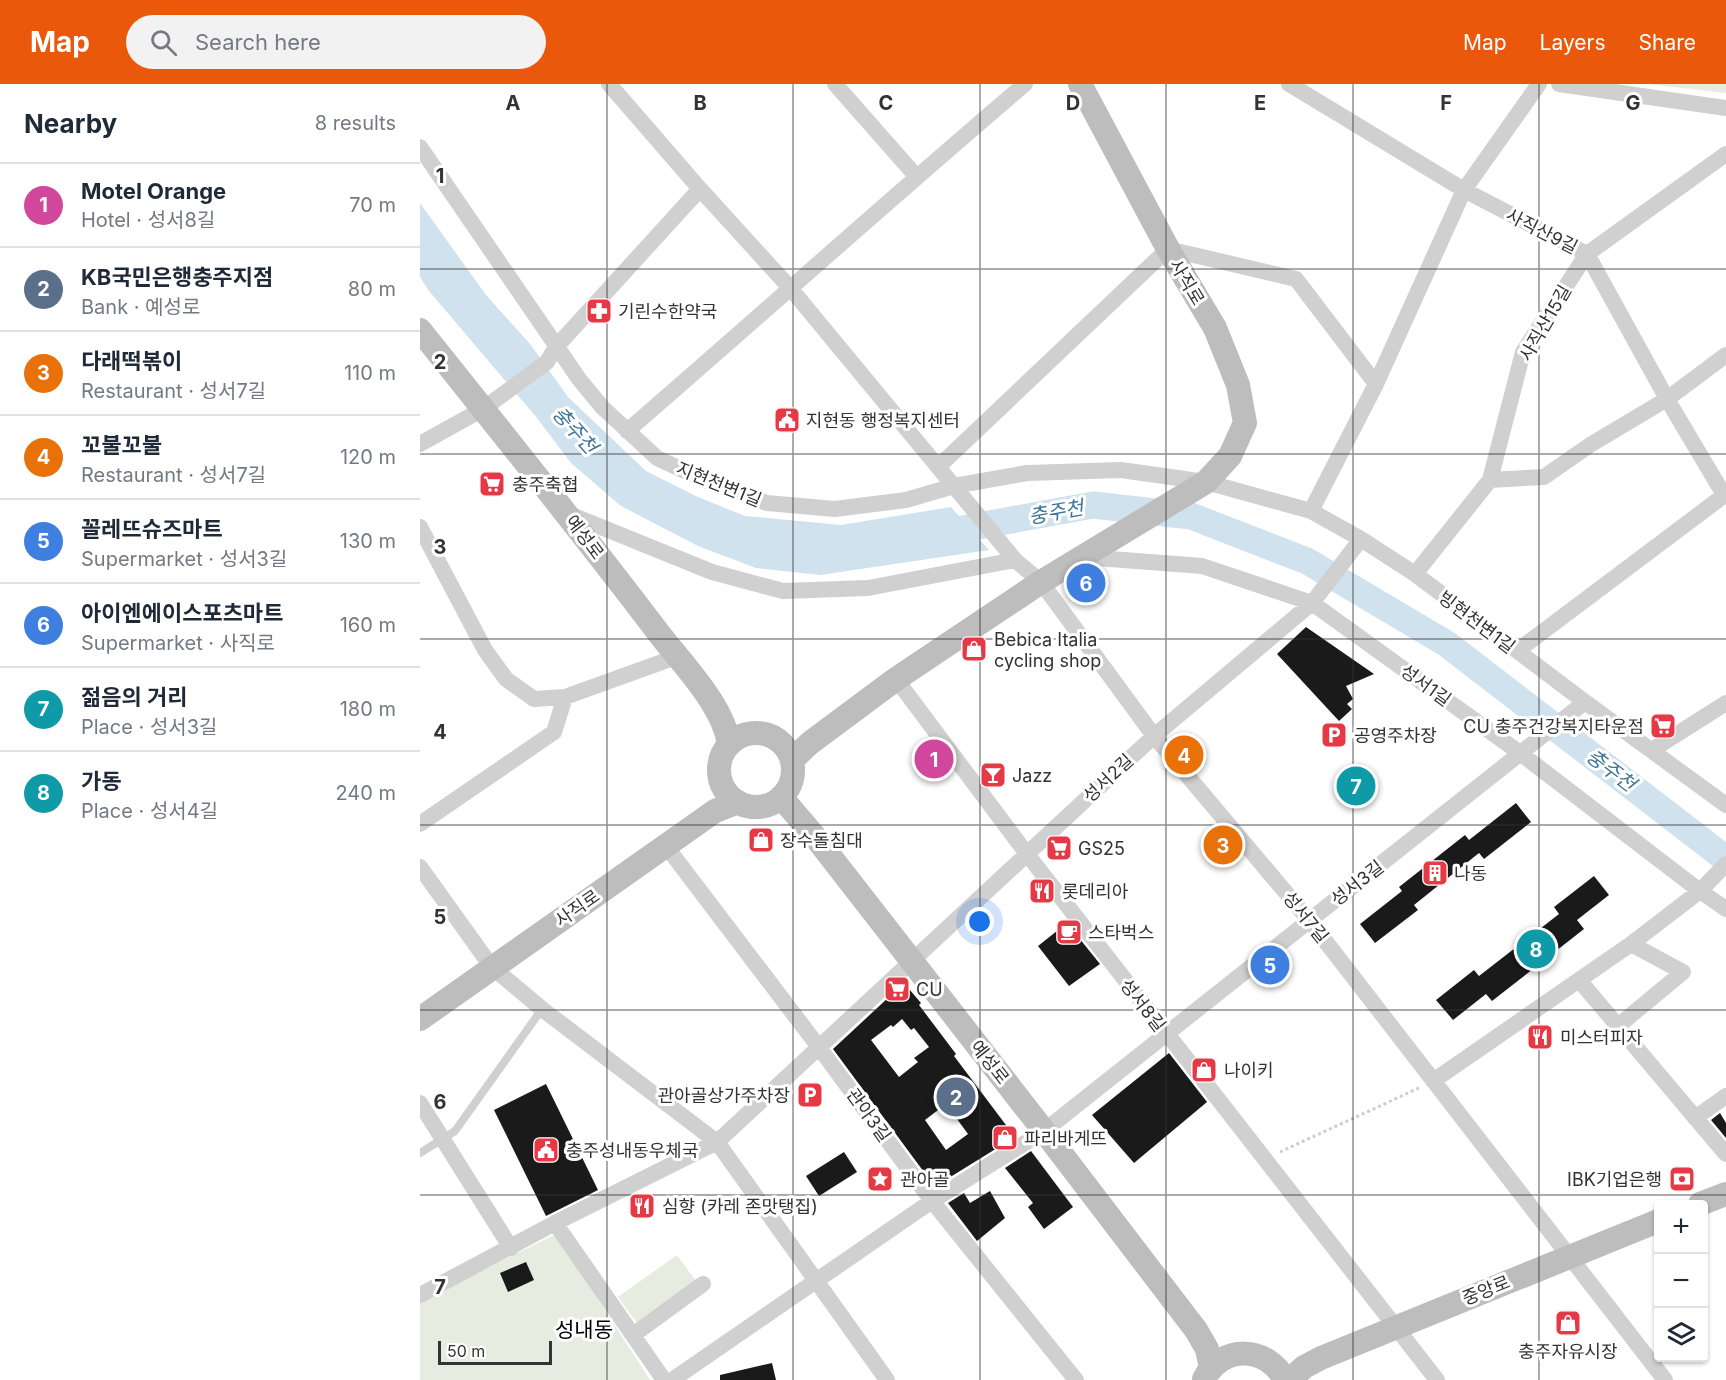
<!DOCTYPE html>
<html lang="en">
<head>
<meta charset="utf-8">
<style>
	:root { --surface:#fff; --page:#f2f2f3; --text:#1f2937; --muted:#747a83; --line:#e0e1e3; --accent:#ea580c }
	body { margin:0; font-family:Inter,"Noto Sans KR",sans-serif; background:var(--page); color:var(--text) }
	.controls { position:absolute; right:18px; bottom:18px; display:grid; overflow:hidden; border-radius:6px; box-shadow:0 2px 4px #0004 }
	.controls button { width:54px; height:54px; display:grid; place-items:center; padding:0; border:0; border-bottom:2px solid var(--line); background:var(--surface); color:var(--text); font:30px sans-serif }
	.scale { position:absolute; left:18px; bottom:15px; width:114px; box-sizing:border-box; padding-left:6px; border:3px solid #333; border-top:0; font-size:16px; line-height:21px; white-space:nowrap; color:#333; -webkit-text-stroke:4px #fff; paint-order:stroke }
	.you { position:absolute; left:560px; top:838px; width:21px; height:21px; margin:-15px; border:4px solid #fff; border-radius:50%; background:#1a73e8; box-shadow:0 0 0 9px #1a73e833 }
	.badge { display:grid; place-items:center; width:39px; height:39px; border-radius:50%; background:var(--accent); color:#fff; font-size:20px; font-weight:700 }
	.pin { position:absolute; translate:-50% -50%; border:3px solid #fff; box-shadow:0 2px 6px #0006 }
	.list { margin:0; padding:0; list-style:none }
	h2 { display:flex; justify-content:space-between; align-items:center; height:78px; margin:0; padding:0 24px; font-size:26px }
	h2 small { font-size:20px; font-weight:400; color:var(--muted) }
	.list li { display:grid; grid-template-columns:39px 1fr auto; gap:18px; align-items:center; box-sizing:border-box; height:84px; padding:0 24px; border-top:2px solid var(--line) }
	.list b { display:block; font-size:22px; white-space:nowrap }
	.list p { margin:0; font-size:20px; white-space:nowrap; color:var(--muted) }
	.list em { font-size:20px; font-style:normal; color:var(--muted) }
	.icon { flex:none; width:33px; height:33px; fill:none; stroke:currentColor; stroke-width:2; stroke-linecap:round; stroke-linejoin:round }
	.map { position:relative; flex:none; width:1306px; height:1296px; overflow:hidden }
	header { display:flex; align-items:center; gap:36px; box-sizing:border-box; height:84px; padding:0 30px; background:var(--accent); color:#fff }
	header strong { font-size:28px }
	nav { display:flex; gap:33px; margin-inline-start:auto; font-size:21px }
	.search { width:420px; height:54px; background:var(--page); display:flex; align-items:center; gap:15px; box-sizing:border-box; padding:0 21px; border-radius:33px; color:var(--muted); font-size:22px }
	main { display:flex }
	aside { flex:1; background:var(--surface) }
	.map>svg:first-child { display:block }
	.green { fill:#e6ecdf }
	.water { fill:#cfe2ee }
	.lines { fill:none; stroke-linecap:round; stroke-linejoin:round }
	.river { stroke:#cfe2ee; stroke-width:27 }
	.building { fill:#1a1a1a; fill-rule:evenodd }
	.path { stroke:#cdcdcd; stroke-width:3; stroke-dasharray:3 3; stroke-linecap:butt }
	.lane { stroke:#d0d0d0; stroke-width:8 }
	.street { stroke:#d0d0d0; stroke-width:16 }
	.secondary { stroke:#bdbdbd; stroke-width:24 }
	.grid { fill:none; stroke:#333; stroke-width:1.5; stroke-opacity:0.55 }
	.labels { text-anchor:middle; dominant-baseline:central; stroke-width:6; stroke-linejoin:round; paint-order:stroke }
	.street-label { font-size:18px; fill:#333; stroke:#fff }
	.poi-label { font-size:18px; fill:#333; stroke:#fff; text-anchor:start }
	.water-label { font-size:20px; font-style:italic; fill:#3f7597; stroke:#fff }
	.quarter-label { font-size:21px; fill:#000; stroke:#fff }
	.grid-label { font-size:20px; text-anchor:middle; font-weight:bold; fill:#333; stroke:#fff; stroke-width:6; stroke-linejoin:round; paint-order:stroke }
</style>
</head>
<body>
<header>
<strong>Map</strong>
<div class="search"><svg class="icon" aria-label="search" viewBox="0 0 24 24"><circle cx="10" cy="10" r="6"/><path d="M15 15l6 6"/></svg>Search here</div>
<nav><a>Map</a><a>Layers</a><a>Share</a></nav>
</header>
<main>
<aside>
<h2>Nearby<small>8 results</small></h2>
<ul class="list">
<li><span class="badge" style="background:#d1479c">1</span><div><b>Motel Orange</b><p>Hotel · 성서8길</p></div><em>70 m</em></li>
<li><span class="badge" style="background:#5c6f8a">2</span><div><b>KB국민은행충주지점</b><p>Bank · 예성로</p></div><em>80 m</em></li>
<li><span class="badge" style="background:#e8710a">3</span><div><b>다래떡볶이</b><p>Restaurant · 성서7길</p></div><em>110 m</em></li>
<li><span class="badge" style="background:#e8710a">4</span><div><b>꼬불꼬불</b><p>Restaurant · 성서7길</p></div><em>120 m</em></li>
<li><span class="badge" style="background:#3f7fe0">5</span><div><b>꼴레뜨슈즈마트</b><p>Supermarket · 성서3길</p></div><em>130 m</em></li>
<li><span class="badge" style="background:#3f7fe0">6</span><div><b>아이엔에이스포츠마트</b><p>Supermarket · 사직로</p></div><em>160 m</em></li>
<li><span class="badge" style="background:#0f9aa8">7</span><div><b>젊음의 거리</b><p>Place · 성서3길</p></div><em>180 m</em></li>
<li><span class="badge" style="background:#0f9aa8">8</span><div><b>가동</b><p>Place · 성서4길</p></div><em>240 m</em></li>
</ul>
</aside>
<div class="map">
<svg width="1306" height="1296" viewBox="0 0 1306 1296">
	<rect width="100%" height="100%" fill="#fff"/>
	<path class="green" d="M 1227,0 L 1306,0 L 1306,9 Z
		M 136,1150 L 230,1296 L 0,1296 L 0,1217 Z
		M 257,1171 L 278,1200 L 219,1242 L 198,1213 Z"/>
	<path class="water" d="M 0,119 L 66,211 L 110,260 L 148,313 L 226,387 L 278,413 L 325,432 L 421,441 L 531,423 L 569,466 L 400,491 L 336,484 L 278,462 L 201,422 L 151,379 L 117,334 L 9,207 L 0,193 Z"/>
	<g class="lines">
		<path class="river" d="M 515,450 L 673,421 L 771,432 L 887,477 L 1027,560 L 1306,775"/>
	</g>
	<path class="building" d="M 886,543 L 954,590 L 926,602 L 933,615 L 927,620 L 932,625 L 919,637 L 857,570 Z
		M 1096,719 L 1111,738 L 1064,775 L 1059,769 L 994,821 L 998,826 L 955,859 L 940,840 L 982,807 L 979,803 L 1045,751 L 1049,756 Z
		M 1174,792 L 1189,811 L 1157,836 L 1164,845 L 1072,917 L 1066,910 L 1033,936 L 1016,916 L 1054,886 L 1059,892 L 1139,830 L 1134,823 Z
		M 647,839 L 680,880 L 649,902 L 618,862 Z
		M 484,899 L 501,919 L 499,921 L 536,970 L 534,972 L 595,1053 L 519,1100 L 512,1099 L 413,965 ZM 482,935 L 491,946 L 494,944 L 509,963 L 494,974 L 498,978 L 479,993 L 451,956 L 471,941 L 473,943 ZM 526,1020 L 548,1050 L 526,1066 L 505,1036 Z
		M 749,969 L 787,1018 L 714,1079 L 672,1031 Z
		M 126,1000 L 178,1106 L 126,1132 L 74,1026 Z
		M 1300,1029 L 1306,1039 L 1306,1054 L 1291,1036 Z
		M 611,1067 L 653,1123 L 624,1145 L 608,1123 L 613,1119 L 585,1084 Z
		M 424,1068 L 437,1088 L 399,1112 L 386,1092 Z
		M 570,1107 L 585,1134 L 557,1157 L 528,1119 L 544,1109 L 550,1119 Z
		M 106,1178 L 114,1196 L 88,1208 L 80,1189 Z
		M 352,1279 L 356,1296 L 300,1296 L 300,1291 Z"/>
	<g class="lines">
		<path class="path" d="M 860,1068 L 1001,1003"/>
		<path class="lane" d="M 0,1069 L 35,1047 L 122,925"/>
		<path class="street" d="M 189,0 L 280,105 L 371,205 L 595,476 L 621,498 L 734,652 L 889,836 L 1245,1296
			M 415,0 L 496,92
			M 869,0 L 1044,106 L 1167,170 L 1247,315 L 1304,411
			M 1139,0 L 1306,24
			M 0,63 L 159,295 L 182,323 L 237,374 L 282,395 L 347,419 L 415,425 L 486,416 L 534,402 L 607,389 L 701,386 L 786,398 L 891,427 L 941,455 L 995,490 L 1165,618 L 1306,721
			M 207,347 C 340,232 471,114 605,0
			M 0,360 L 63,325 L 127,278 L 136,263 L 280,105
			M 518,383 L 748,165 L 876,195 L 956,300
			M 1070,396 L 1124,393 L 1170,361 L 1247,315 L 1306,271
			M 891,427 L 956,300 L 1044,106 L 1119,0
			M 149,430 L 292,488 L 363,507 L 448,504 L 595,476
			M 0,443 L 65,566 L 86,595 L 114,615 L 145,613 L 256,573
			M 664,473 L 782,482 L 892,519 L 1100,669 L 1280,807 L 1306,825
			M 995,490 L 1070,396 L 1103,268 L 1167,170 L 1306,70
			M 1097,567 L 1306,410
			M 476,595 L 607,770 L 1017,1296
			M 1232,666 L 1306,619
			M 0,740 L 134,648 L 145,613
			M 246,762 L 398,962 L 512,1117 L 656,1296
			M 0,783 L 66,875
			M 73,884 L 122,925 L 297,1058 L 467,1296
			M 1159,896 L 1306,1070
			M 1198,942 L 1263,888 L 1211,860
			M 1013,997 L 1211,860 L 1280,807 L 1306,780
			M 0,1019 L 91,1164
			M 1275,1034 L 1306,1012
			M 135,1139 L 244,1296
			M 0,1211 L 135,1139 L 297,1058 L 734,652 L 892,519 L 941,455
			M 213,1251 L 283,1200
			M 252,1296 L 512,1117 L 624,1047 L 1165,618"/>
		<path class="secondary" d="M 0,246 C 79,345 158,443 234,543 C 258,576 304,620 309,661
			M299 686a37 37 0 1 1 74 0a37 37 0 1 1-74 0Z
			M 372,676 L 390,659 L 476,595 L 621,498 L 786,398 L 810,372 L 825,339 L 818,301 L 795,244 L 748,165 L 660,0
			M 361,713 L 396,754 L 624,1047 L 776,1246 L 787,1265 L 791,1284
			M 0,935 L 295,727 L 318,718
			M 1280,1120 L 1306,1110
			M 784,1295 C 802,1260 848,1262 865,1296
			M 870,1296 L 884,1283 L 901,1274 L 1238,1137"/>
	</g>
	<path class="grid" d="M 187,0 L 187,1296M 373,0 L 373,1296M 560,0 L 560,1296M 746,0 L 746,1296M 933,0 L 933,1296M 1119,0 L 1119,1296M 0,185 L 1306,185M 0,370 L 1306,370M 0,555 L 1306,555M 0,741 L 1306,741M 0,926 L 1306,926M 0,1111 L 1306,1111"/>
	<defs>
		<g id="pharmacy-square" transform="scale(1.35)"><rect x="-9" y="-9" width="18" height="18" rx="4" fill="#e63946" stroke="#fff"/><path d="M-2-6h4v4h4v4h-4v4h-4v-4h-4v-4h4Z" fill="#fff"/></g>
		<g id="civic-square" transform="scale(1.35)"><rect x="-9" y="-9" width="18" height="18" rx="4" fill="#e63946" stroke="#fff"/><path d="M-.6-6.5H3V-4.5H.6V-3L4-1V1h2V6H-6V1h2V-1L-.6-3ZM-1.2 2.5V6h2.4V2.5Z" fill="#fff"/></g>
		<g id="supermarket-square" transform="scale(1.35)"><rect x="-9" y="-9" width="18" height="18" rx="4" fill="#e63946" stroke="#fff"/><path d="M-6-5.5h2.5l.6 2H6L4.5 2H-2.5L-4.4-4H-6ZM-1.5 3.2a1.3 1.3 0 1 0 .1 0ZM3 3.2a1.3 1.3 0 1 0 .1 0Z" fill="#fff"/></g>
		<g id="shop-square" transform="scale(1.35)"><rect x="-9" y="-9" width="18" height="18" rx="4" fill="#e63946" stroke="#fff"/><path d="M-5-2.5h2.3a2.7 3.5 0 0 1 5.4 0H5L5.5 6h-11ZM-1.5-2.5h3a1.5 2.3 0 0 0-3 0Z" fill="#fff"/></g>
		<g id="parking-square" transform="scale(1.35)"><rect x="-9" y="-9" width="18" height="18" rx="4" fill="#e63946" stroke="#fff"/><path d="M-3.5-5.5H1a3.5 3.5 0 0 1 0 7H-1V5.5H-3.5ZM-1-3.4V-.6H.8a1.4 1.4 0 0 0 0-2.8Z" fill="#fff"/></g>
		<g id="bar-square" transform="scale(1.35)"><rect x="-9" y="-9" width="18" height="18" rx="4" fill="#e63946" stroke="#fff"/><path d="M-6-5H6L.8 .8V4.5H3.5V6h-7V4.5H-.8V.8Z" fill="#fff"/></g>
		<g id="building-square" transform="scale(1.35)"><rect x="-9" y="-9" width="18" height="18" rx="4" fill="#e63946" stroke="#fff"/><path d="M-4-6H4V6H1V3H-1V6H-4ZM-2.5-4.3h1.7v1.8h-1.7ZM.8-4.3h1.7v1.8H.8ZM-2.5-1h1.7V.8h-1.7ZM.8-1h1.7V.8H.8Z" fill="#fff"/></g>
		<g id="restaurant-square" transform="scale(1.35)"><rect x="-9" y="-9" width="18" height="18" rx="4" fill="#e63946" stroke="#fff"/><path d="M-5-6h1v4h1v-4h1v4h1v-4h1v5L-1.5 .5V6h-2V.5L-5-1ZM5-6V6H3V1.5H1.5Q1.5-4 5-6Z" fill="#fff"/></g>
		<g id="cafe-square" transform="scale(1.35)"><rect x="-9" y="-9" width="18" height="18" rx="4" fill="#e63946" stroke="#fff"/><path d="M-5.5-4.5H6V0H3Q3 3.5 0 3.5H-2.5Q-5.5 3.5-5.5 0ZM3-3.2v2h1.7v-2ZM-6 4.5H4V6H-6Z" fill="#fff"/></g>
		<g id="sight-square" transform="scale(1.35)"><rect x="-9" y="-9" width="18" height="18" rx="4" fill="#e63946" stroke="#fff"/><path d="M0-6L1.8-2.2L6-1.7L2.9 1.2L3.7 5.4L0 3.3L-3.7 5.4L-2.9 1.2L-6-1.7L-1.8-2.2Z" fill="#fff"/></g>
		<g id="bank-square" transform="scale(1.35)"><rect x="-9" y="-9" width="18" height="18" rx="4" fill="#e63946" stroke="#fff"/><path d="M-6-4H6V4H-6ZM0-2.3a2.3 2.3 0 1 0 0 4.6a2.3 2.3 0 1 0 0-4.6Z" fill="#fff"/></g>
	</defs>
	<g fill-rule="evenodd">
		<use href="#pharmacy-square" x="179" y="227"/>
		<use href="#civic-square" x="367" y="336"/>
		<use href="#supermarket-square" x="72" y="400"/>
		<use href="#shop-square" x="554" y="565"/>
		<use href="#supermarket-square" x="1243" y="642"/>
		<use href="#parking-square" x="914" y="651"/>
		<use href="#bar-square" x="573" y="691"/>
		<use href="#shop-square" x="341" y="756"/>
		<use href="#supermarket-square" x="639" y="764"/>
		<use href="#building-square" x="1015" y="789"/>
		<use href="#restaurant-square" x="622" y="807"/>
		<use href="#cafe-square" x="649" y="848"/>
		<use href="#supermarket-square" x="477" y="905"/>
		<use href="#restaurant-square" x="1120" y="953"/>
		<use href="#shop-square" x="784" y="986"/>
		<use href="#parking-square" x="390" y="1011"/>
		<use href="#shop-square" x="585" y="1054"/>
		<use href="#civic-square" x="126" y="1066"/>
		<use href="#sight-square" x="460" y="1095"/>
		<use href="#bank-square" x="1262" y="1095"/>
		<use href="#restaurant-square" x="222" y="1122"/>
		<use href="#shop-square" x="1148" y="1239"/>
	</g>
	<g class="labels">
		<g class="street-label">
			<text transform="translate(1122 147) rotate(27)">사직산9길</text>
			<text transform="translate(767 198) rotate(59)">사직로</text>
			<text transform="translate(1125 239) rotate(-60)">사직산15길</text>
			<text transform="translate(299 400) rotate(22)">지현천변1길</text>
			<text transform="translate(165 453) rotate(53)">예성로</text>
			<text transform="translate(1057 538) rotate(37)">빙현천변1길</text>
			<text transform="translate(1006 601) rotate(36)">성서1길</text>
			<text transform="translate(688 694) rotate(-43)">성서2길</text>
			<text transform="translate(937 799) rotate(-38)">성서3길</text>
			<text transform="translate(157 824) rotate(-35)">사직로</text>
			<text transform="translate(886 833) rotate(51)">성서7길</text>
			<text transform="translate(723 921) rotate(52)">성서8길</text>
			<text transform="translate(570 978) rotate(52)">예성로</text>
			<text transform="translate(449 1031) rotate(54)">관아3길</text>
			<text transform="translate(1066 1206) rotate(-22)">중앙로</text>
		</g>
		<g class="poi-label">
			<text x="198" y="227">기린수한약국</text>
			<text x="386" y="336">지현동 행정복지센터</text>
			<text x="92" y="400">충주축협</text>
			<text x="574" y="555">Bebica Italia<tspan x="574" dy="21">cycling shop</tspan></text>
			<text x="1224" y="642" text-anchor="end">CU 충주건강복지타운점</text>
			<text x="934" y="651">공영주차장</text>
			<text x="592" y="691">Jazz</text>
			<text x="360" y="756">장수돌침대</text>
			<text x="658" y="764">GS25</text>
			<text x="1034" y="789">나동</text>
			<text x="642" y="807">롯데리아</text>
			<text x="668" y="848">스타벅스</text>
			<text x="496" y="905">CU</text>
			<text x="1140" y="953">미스터피자</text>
			<text x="804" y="986">나이키</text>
			<text x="370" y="1011" text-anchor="end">관아골상가주차장</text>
			<text x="604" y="1054">파리바게뜨</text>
			<text x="146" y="1066">충주성내동우체국</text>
			<text x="480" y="1095">관아골</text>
			<text x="1242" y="1095" text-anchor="end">IBK기업은행</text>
			<text x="242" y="1122">심향 (카레 존맛탱집)</text>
			<text x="1148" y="1267" text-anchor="middle">충주자유시장</text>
		</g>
		<g class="water-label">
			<text transform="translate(155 346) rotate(48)">충주천</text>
			<text transform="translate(636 428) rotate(-10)">충주천</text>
			<text transform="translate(1191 686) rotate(37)">충주천</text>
		</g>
		<g class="quarter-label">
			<text x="164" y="1245">성내동</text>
		</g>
	</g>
	<g class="grid-label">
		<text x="93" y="26">A</text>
		<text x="280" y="26">B</text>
		<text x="466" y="26">C</text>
		<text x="653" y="26">D</text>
		<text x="840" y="26">E</text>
		<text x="1026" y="26">F</text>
		<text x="1213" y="26">G</text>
		<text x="20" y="99">1</text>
		<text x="20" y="285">2</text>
		<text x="20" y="470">3</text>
		<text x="20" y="655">4</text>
		<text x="20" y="840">5</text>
		<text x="20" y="1025">6</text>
		<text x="20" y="1210">7</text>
	</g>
</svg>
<div class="controls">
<button>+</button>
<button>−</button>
<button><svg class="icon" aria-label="layers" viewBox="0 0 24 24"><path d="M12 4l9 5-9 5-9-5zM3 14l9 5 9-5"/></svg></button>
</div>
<div class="scale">50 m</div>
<div class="you"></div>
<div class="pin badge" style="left:514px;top:675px;background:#d1479c">1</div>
<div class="pin badge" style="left:536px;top:1013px;background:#5c6f8a">2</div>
<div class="pin badge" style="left:803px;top:761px;background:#e8710a">3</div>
<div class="pin badge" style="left:764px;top:671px;background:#e8710a">4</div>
<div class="pin badge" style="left:850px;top:881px;background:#3f7fe0">5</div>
<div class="pin badge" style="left:666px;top:499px;background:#3f7fe0">6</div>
<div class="pin badge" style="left:936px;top:702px;background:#0f9aa8">7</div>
<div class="pin badge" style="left:1116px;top:865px;background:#0f9aa8">8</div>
</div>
</main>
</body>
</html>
